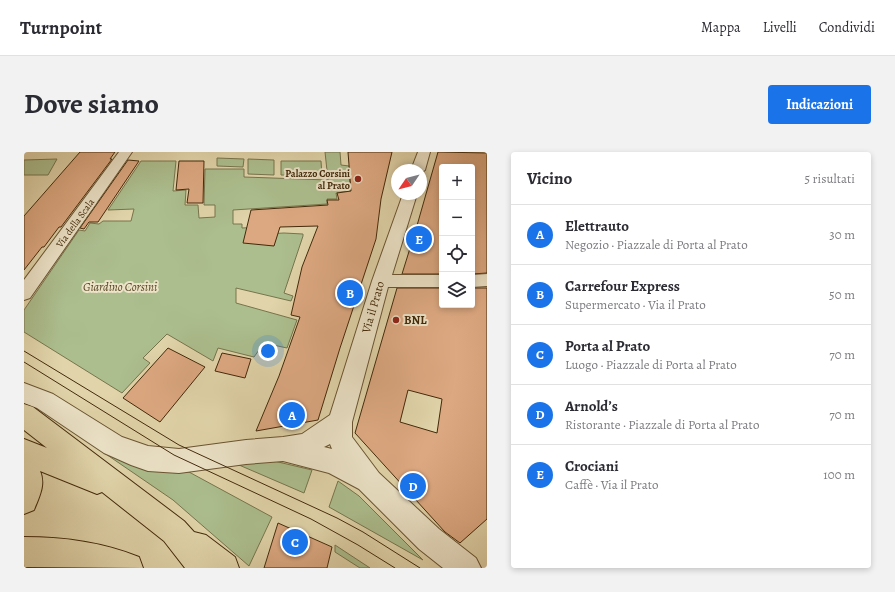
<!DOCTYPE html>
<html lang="it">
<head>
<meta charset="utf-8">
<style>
	:root { --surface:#fff; --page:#f2f2f3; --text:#2b2b33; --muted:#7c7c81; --line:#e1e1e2; --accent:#1a73e8 }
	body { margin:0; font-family:Alegreya,serif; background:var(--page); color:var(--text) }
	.controls { position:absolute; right:12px; top:12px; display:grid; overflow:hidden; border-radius:4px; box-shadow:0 2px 6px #0003 }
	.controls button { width:36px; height:36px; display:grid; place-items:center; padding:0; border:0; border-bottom:1px solid var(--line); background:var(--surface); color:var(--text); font:20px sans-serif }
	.compass { position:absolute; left:367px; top:12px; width:36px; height:36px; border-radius:50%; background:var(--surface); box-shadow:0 2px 6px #0003; rotate:235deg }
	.you { position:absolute; left:244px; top:199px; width:14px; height:14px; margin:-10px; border:3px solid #fff; border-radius:50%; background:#1a73e8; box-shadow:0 0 0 6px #1a73e833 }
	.badge { display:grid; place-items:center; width:26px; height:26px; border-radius:50%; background:var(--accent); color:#fff; font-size:13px; font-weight:700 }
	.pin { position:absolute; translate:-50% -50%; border:2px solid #fff; box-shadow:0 1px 4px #0006 }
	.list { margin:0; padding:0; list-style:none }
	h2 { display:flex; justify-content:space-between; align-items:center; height:52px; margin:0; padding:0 16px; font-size:17px }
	h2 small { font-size:13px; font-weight:400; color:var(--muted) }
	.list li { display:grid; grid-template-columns:26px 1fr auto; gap:12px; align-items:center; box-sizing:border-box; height:60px; padding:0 16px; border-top:1px solid var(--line) }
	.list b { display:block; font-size:15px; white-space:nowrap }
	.list p { margin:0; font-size:13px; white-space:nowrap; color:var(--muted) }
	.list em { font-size:13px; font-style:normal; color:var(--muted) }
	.icon { flex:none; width:22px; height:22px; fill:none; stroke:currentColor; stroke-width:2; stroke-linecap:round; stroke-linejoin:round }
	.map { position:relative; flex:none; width:463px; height:416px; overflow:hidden; border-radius:4px }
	header { display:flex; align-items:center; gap:24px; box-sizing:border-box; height:56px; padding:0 20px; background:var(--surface); border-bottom:1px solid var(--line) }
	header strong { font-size:19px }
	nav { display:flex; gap:22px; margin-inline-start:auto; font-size:14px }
	.intro { display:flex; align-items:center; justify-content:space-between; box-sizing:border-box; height:96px; padding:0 24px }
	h1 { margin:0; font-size:28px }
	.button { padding:10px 18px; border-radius:4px; background:var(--accent); color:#fff; font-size:14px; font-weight:700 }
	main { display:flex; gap:24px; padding:0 24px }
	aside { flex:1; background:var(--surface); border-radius:4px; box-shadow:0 2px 6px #0003 }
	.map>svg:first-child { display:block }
	.green { fill:#acbe8e; stroke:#77744c }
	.building { fill:#dca881; stroke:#42290a; fill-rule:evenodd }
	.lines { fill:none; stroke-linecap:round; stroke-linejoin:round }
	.street-casing { stroke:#6a5432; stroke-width:2 }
	.primary-casing { stroke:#42290a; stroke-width:2 }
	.street { fill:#ece3c8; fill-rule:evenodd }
	.primary { fill:#e1d4aa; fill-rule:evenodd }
	.tram { stroke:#42290a; stroke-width:1 }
	.poi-dot { fill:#8f2418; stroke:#ece3c8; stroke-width:1.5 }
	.labels { text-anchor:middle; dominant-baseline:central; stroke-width:4; stroke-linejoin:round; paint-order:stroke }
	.far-poi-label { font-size:10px; font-weight:bold; fill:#42290a; stroke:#ece3c8; text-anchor:end }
	.far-street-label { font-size:10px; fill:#42290a; stroke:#ece3c8 }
	.park-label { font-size:12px; font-style:italic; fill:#574724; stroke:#ece3c8 }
	.street-label { font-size:12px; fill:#42290a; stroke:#ece3c8 }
	.poi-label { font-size:12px; font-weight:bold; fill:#42290a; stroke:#ece3c8; text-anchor:start }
</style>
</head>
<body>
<header>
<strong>Turnpoint</strong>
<nav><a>Mappa</a><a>Livelli</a><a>Condividi</a></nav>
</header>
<div class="intro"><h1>Dove siamo</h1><a class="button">Indicazioni</a></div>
<main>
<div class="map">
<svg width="463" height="416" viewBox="0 0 463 416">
	<rect width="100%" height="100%" fill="#e1d4aa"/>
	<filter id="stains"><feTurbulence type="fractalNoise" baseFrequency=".005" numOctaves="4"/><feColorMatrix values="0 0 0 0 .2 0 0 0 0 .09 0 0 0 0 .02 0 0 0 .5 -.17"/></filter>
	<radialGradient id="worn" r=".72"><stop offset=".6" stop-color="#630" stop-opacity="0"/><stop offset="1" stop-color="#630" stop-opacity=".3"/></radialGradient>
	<path class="green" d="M 301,0 L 316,0 L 317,13 L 325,14 L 326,39 L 312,41 L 313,47 L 303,47 L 303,52 L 209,58 L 209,72 L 218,72 L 218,76 L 239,75 L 240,82 L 260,81 L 279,82 L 279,84 L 260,141 L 269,144 L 267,149 L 212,136 L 212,151 L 273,168 L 263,196 L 240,191 L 230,205 L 194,196 L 189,209 L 143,182 L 119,206 L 126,211 L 98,241 L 0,180 L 0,158 L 55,78 L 61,79 L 66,71 L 75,72 L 79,69 L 107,69 L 110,57 L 84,58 L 117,9 L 152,9 L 149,39 L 162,38 L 161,53 L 174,53 L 175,66 L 191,65 L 191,53 L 180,53 L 181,17 L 220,17 L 220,25 L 304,28 Z
		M 193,6 L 220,7 L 219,15 L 193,14 Z
		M 33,7 L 24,23 L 0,23 L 0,8 Z
		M 224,7 L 250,8 L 250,23 L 224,22 Z
		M 257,9 L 297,9 L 298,24 L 257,23 Z
		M 57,285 L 116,314 L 165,320 L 248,365 L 225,414 L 149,348 Z
		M 250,309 L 288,318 L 280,341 L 215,313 L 233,310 Z
		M 314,329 L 335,344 L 399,408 L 305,355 Z
		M 311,393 L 346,416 L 336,416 L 311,400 Z"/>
	<path class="building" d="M 56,0 L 91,0 L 86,7 L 88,7 L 37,75 L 35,75 L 20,95 L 18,95 L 0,118 L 0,64 Z
		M 324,0 L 368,0 L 357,47 L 352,87 L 316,196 L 294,268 L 232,279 L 255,224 L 276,165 L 267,163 L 278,115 L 294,74 L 256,75 L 250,94 L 219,91 L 227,58 L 304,53 L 303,48 L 315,48 L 313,41 L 327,39 Z
		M 414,0 L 463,1 L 463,121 L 448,122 L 448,15 L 418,15 L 418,122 L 378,122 L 392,77 Z
		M 104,8 L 115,9 L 74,70 L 65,70 L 60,77 L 56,76 Z
		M 155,9 L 180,9 L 179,51 L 163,51 L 165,37 L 152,38 Z
		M 373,136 L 418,136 L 418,153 L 448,153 L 448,136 L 463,136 L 463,367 L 436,391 L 421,380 L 331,281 ZM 384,238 L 418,247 L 413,281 L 376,270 Z
		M 144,196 L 181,215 L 136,270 L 99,246 Z
		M 198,201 L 227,207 L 221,226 L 191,219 Z
		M 254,371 L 308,395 L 303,416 L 240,416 Z"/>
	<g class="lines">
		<g class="street-casing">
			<path id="street" d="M 95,0 L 108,0 L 6,146 L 0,148 L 0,128 Z
				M 394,0 L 406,0 L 401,18 L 397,21 L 397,18 L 387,18 Z
				M 379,42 L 393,42 L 368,123 L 418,123 L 418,135 L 364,135 L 328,270 L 328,285 L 355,321 L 415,377 L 452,406 L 457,416 L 419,416 L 395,397 L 335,337 L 305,321 L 259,309 L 222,312 L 155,321 L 124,319 L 107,313 L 80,301 L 13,256 L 0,251 L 0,231 L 29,242 L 98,285 L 124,294 L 155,297 L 222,288 L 259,285 L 278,282 L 306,263 L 348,129 ZM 306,292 L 308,297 L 300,295 Z
				M 463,122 L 463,134 L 448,135 L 448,123 Z"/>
		</g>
		<g class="primary-casing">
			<path id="primary" d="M 0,252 L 9,255 L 160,369 L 170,380 L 182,383 L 211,405 L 215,416 L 161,416 L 140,389 L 78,340 L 73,342 L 16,319 C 22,333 15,345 10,358 L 0,362 L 0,287 L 23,296 L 0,278 Z
				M 0,385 C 39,385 78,390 115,405 L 119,416 L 0,415 Z"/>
		</g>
		<use href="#street" class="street"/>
		<use href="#primary" class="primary"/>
		<path class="tram" d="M 0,199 L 155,293 L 313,366 L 339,380 L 396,416
			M 0,210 L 150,303 L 287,367 L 334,393 L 371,416"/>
	</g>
	<g class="poi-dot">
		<circle cx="334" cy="27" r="4"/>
		<circle cx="372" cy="168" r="4"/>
	</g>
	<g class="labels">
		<g class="far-poi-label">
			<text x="326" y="21">Palazzo Corsini<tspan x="326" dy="12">al Prato</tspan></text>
		</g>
		<g class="far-street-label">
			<text transform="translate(51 71) rotate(-54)">Via della Scala</text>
		</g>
		<g class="park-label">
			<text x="96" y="135">Giardino Corsini</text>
		</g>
		<g class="street-label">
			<text transform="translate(349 155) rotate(-74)">Via il Prato</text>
		</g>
		<g class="poi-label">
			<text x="380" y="168">BNL</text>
		</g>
	</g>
	<rect width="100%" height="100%" filter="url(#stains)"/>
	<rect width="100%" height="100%" fill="url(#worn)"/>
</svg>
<div class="controls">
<button>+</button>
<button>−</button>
<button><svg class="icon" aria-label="locate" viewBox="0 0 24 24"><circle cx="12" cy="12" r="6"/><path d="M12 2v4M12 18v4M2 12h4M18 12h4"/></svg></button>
<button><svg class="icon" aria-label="layers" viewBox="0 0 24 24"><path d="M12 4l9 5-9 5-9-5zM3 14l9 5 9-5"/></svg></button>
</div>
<svg class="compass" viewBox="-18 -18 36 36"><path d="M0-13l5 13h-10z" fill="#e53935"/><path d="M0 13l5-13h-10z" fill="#7c7c81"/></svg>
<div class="you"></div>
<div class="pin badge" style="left:268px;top:263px">A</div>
<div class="pin badge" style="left:326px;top:141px">B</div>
<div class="pin badge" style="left:271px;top:390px">C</div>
<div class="pin badge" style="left:389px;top:334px">D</div>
<div class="pin badge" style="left:395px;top:87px">E</div>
</div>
<aside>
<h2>Vicino<small>5 risultati</small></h2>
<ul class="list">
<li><span class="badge">A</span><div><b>Elettrauto</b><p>Negozio · Piazzale di Porta al Prato</p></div><em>30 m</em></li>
<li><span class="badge">B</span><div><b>Carrefour Express</b><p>Supermercato · Via il Prato</p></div><em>50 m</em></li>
<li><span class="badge">C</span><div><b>Porta al Prato</b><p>Luogo · Piazzale di Porta al Prato</p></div><em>70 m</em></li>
<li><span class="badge">D</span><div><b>Arnold’s</b><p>Ristorante · Piazzale di Porta al Prato</p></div><em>70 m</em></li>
<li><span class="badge">E</span><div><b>Crociani</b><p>Caffè · Via il Prato</p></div><em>100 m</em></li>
</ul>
</aside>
</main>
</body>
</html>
